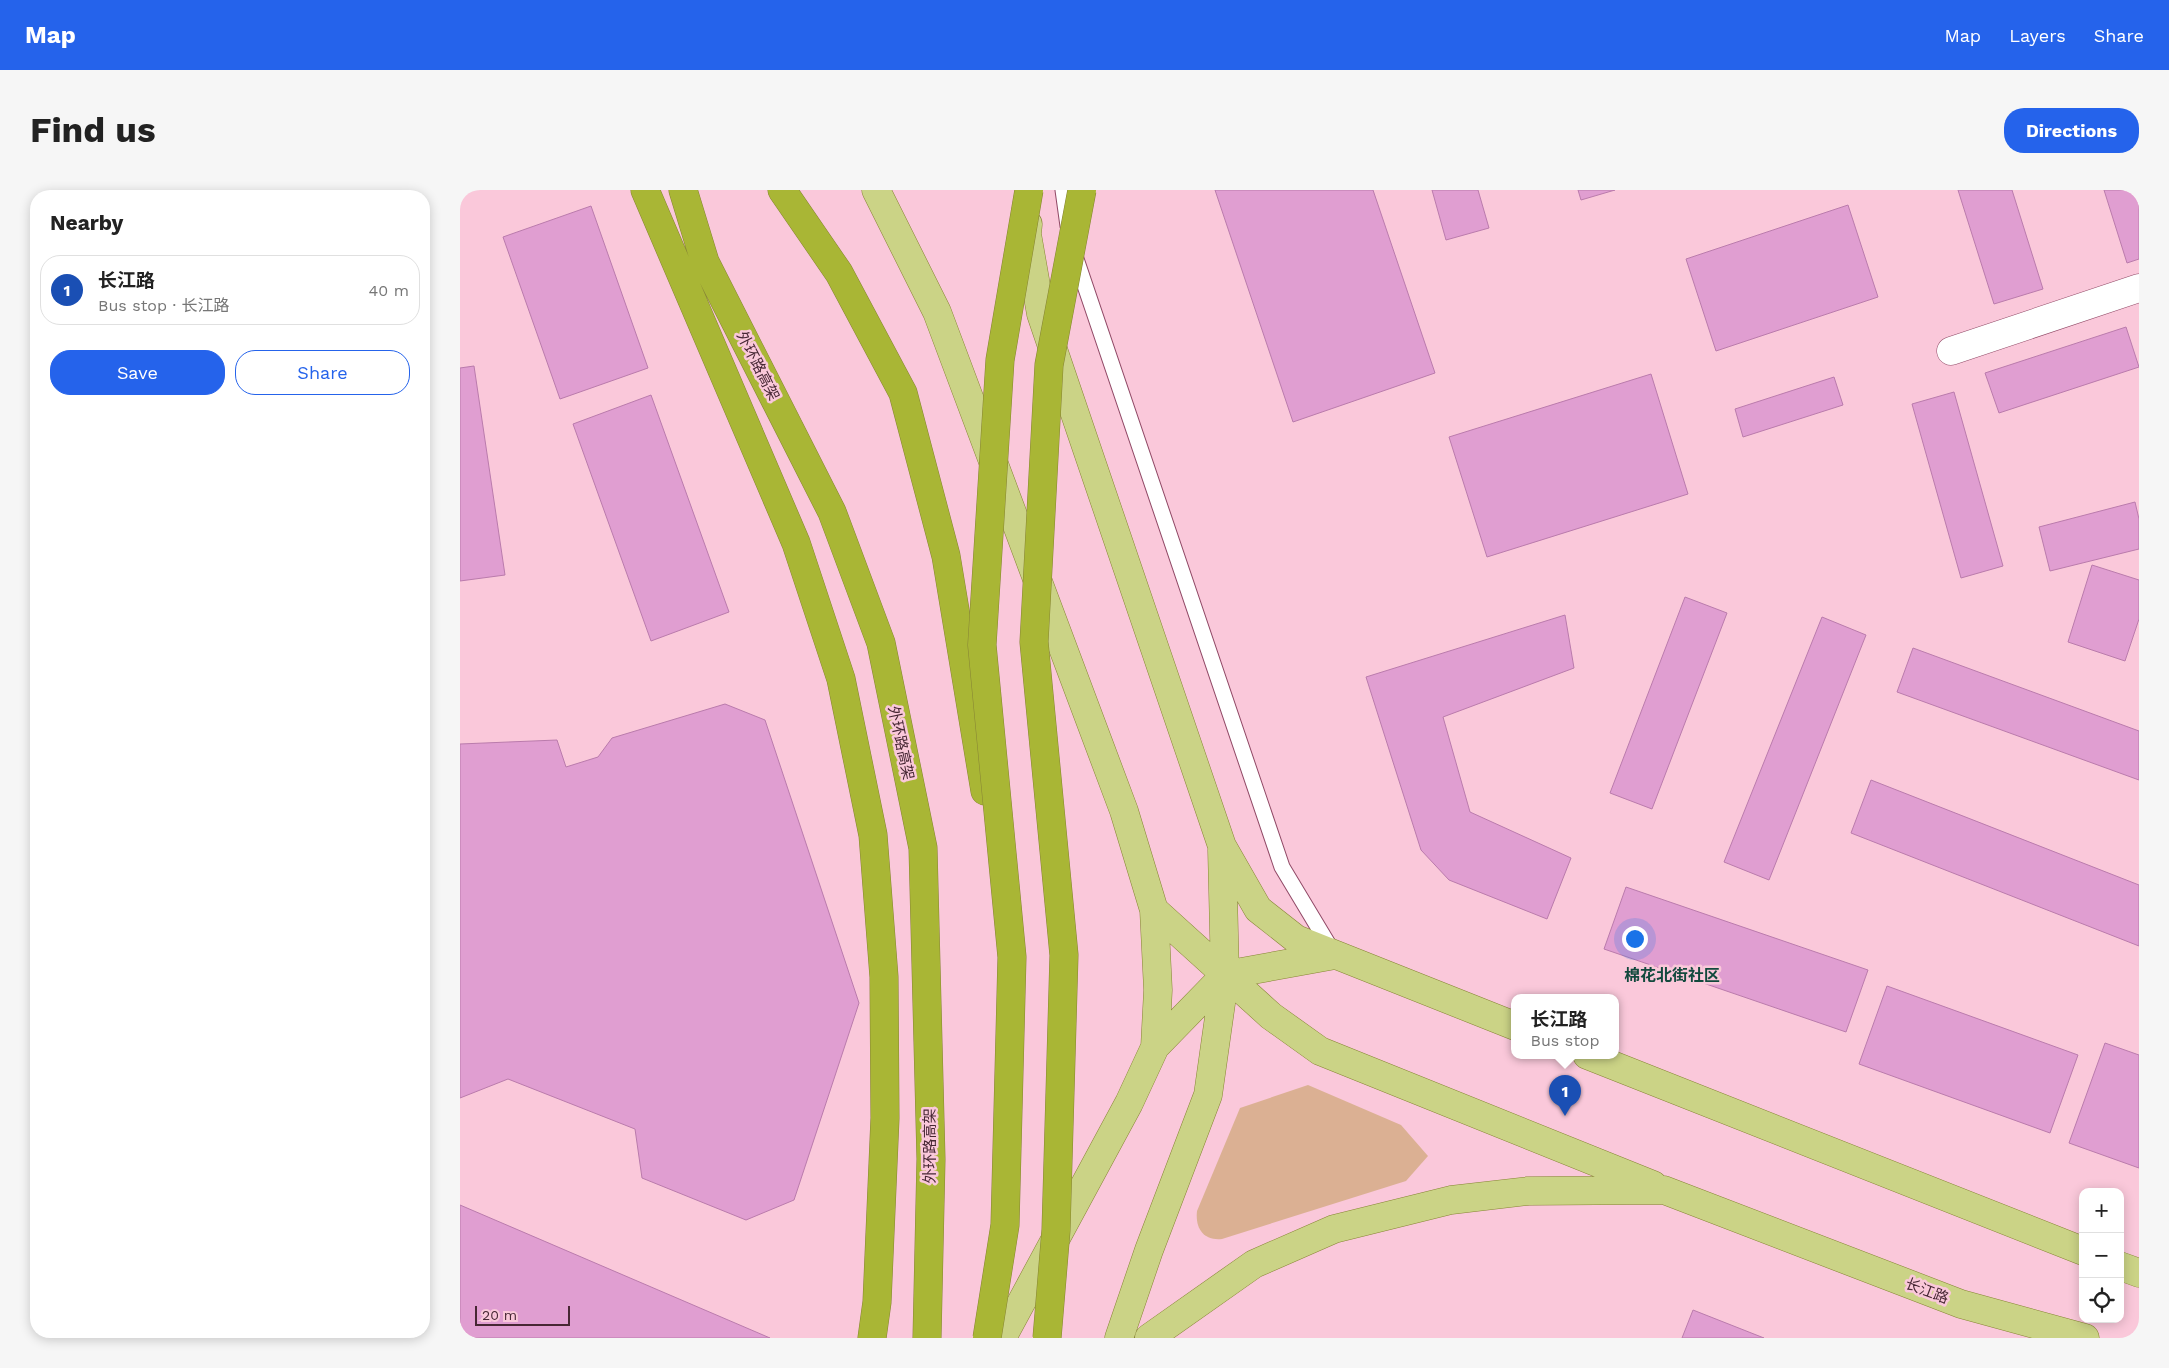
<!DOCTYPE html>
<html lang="en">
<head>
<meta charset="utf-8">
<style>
	:root { --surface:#fff; --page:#f6f6f6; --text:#222; --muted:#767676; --line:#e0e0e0; --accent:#2563eb }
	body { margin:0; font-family:"Work Sans","Noto Sans SC",sans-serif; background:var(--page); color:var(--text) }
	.controls { position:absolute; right:15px; bottom:15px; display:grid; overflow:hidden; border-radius:10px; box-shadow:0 2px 12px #0003 }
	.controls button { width:45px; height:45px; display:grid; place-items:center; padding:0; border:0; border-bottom:1px solid var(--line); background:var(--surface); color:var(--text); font:25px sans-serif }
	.scale { position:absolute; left:15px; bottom:12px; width:95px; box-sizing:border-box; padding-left:5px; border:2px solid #472734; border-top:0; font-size:14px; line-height:18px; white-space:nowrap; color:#472734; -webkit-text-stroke:4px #fac8da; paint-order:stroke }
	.you { position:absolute; left:1174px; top:748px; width:18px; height:18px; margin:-12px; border:4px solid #fff; border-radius:50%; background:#1a73e8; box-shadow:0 0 0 8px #1a73e833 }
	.badge { display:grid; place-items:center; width:32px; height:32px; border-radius:50%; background:var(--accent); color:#fff; font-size:16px; font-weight:700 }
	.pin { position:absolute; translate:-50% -41px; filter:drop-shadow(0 1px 2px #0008) }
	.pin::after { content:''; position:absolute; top:26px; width:18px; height:15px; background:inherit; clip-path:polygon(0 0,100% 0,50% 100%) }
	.popup { position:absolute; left:1051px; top:804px; width:108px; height:65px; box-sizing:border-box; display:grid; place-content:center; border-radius:10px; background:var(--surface); filter:drop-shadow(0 1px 4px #0005); font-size:16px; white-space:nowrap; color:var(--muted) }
	.popup b { font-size:19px; color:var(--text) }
	.popup::after { content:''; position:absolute; left:50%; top:100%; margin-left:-10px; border:10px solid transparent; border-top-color:var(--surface) }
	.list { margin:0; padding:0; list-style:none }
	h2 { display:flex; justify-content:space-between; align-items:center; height:65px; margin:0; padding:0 20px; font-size:21px }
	h2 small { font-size:16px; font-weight:400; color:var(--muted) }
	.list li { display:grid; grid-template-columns:32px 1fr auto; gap:15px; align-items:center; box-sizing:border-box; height:70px; margin:0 10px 10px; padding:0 10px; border:1px solid var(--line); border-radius:20px }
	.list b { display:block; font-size:19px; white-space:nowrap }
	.list p { margin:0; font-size:16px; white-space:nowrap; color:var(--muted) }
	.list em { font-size:16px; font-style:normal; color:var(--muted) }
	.actions { display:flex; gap:10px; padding:15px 20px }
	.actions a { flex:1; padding:11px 0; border:1px solid var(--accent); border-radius:20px; text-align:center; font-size:18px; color:var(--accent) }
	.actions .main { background:var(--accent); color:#fff }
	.icon { flex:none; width:28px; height:28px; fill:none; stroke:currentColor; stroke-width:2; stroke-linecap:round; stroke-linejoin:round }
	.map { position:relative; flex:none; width:1679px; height:1148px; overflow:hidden; border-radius:20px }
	header { display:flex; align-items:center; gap:30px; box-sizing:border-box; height:70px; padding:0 25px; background:var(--accent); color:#fff }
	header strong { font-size:24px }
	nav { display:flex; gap:28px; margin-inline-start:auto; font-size:18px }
	.intro { display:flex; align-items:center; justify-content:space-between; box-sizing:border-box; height:120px; padding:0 30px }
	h1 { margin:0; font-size:35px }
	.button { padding:12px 22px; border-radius:20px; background:var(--accent); color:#fff; font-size:18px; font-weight:700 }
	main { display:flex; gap:30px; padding:0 30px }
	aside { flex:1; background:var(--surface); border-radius:20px; box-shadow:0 2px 12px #0003 }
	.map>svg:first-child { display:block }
	.green { fill:#dbb093 }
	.building { fill:#e09ed1; stroke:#ba7bac }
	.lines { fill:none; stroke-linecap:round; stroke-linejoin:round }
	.lane-casing { stroke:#904966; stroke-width:17 }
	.street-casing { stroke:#904966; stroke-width:29 }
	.primary-casing { stroke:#878435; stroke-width:29 }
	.highway-casing { stroke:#878435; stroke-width:29 }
	.lane { stroke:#fff; stroke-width:15 }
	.street { stroke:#fff; stroke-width:28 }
	.primary { stroke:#cbd386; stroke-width:28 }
	.highway { stroke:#a9b635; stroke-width:28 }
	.highway-bridge-casing { stroke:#878435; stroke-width:29; stroke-linecap:butt }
	.highway-bridge { stroke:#a9b635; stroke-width:28 }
	.labels { text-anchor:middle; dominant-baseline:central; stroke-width:5; stroke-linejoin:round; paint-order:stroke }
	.street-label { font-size:15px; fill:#472734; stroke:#fac8da }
	.neighbourhood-label { font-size:16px; font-weight:bold; fill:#12493d; stroke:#fac8da }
</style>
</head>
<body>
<header>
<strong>Map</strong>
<nav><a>Map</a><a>Layers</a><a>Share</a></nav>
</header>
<div class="intro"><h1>Find us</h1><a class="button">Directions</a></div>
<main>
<aside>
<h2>Nearby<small></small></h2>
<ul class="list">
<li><span class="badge" style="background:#1a4fb4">1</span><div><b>长江路</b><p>Bus stop · 长江路</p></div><em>40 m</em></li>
</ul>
<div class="actions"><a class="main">Save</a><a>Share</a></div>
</aside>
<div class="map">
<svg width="1679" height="1148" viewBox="0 0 1679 1148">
	<rect width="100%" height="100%" fill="#fac8da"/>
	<path class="green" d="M 848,895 L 941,935 L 968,966 L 946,991 L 762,1049 C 744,1051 735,1039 737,1021 L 780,918 Z"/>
	<path class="building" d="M 755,0 L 913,0 L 975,183 L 833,232 Z
		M 972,0 L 1018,0 L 1029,38 L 986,50 Z
		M 1118,0 L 1155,0 L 1121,10 Z
		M 1498,0 L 1552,0 L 1583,99 L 1534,114 Z
		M 1644,0 L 1679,0 L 1679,69 L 1667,73 Z
		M 1388,15 L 1418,107 L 1256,161 L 1226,69 Z
		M 131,16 L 188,178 L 100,209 L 43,47 Z
		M 1666,137 L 1679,177 L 1539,223 L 1525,183 Z
		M 14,176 L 45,385 L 0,391 L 0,178 Z
		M 1191,184 L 1228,304 L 1027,367 L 989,247 Z
		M 1374,187 L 1383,215 L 1283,247 L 1275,219 Z
		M 1494,202 L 1543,376 L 1501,388 L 1452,214 Z
		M 191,205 L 269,422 L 191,451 L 113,234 Z
		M 1675,312 L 1679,329 L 1679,359 L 1590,381 L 1579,337 Z
		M 1632,375 L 1679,390 L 1679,429 L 1665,471 L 1608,452 Z
		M 1225,407 L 1267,423 L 1192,619 L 1150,603 Z
		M 1105,425 L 1114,478 L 983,527 L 1010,622 L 1111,668 L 1087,729 L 989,690 L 961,660 L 906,487 Z
		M 1362,427 L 1406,445 L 1309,690 L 1264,672 Z
		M 1453,458 L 1679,541 L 1679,590 L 1437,502 Z
		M 265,514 L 305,530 L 399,813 L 334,1010 L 286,1030 L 182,988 L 175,939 L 48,889 L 0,908 L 0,554 L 97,550 L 106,577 L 138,567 L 152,548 Z
		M 1411,590 L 1679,695 L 1679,756 L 1391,643 Z
		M 1166,697 L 1408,780 L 1386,842 L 1144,759 Z
		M 1427,796 L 1618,865 L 1590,943 L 1399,874 Z
		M 1645,853 L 1679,865 L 1679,978 L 1609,953 Z
		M 0,1015 L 310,1148 L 0,1148 Z
		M 1233,1120 L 1304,1148 L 1222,1148 Z"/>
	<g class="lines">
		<g class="lane-casing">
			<path id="lane" d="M 603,0 L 608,36
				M 614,63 L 822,677 L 873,762"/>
		</g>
		<g class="street-casing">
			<path id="street" d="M 1491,161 L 1679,98"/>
		</g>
		<g class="primary-casing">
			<path id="primary" d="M 416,0 L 477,122 L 664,621 L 694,720 L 698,800 L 695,857 L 669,913 L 542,1148
				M 568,34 L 567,44 L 581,124 L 762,656 L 798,719 L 836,749 L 1055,836
				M 694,720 L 811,826 L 860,861 L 1193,995
				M 695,857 L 765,785 L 875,765
				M 1127,865 L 1623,1061
				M 1660,1076 L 1679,1083
				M 659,1148 L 689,1060 L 748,905 L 765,785 L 762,660
				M 689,1148 L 794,1074 L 874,1039 L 991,1010 L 1068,1001 L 1204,1000 L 1501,1114 L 1625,1148"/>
		</g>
		<g class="highway-casing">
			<path id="highway" d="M 185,0 L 336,353 L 381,489 L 413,645 L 424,787 L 425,928 L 417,1112 L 412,1148
				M 223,0 L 245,72 L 372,322 L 421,453 L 463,658 L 471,969 L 467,1148
				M 322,0 L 379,83 L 443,203 L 486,366 L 525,601"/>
		</g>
		<use href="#lane" class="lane"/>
		<use href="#street" class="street"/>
		<use href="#primary" class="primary"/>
		<use href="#highway" class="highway"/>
		<g class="highway-bridge-casing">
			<path id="highway-bridge" d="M 527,1148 L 545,1035 L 552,767 L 522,455 L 540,170 L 569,0
				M 587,1148 L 596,1040 L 604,765 L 574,452 L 589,175 L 622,0"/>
		</g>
		<use href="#highway-bridge" class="highway-bridge"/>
	</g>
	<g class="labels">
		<g class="street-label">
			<text transform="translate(298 176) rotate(63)">外环路高架</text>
			<text transform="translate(441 553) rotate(78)">外环路高架</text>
			<text transform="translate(470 956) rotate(-90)">外环路高架</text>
			<text transform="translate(1467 1101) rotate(21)">长江路</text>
		</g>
		<g class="neighbourhood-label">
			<text x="1212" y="785">棉花北街社区</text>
		</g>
	</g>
</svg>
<div class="controls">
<button>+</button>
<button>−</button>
<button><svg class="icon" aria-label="locate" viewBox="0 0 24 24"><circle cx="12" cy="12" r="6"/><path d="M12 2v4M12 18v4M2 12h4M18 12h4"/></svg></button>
</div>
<div class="scale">20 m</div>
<div class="you"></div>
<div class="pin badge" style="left:1105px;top:926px;background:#1a4fb4">1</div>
<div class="popup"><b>长江路</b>Bus stop</div>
</div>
</main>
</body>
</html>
